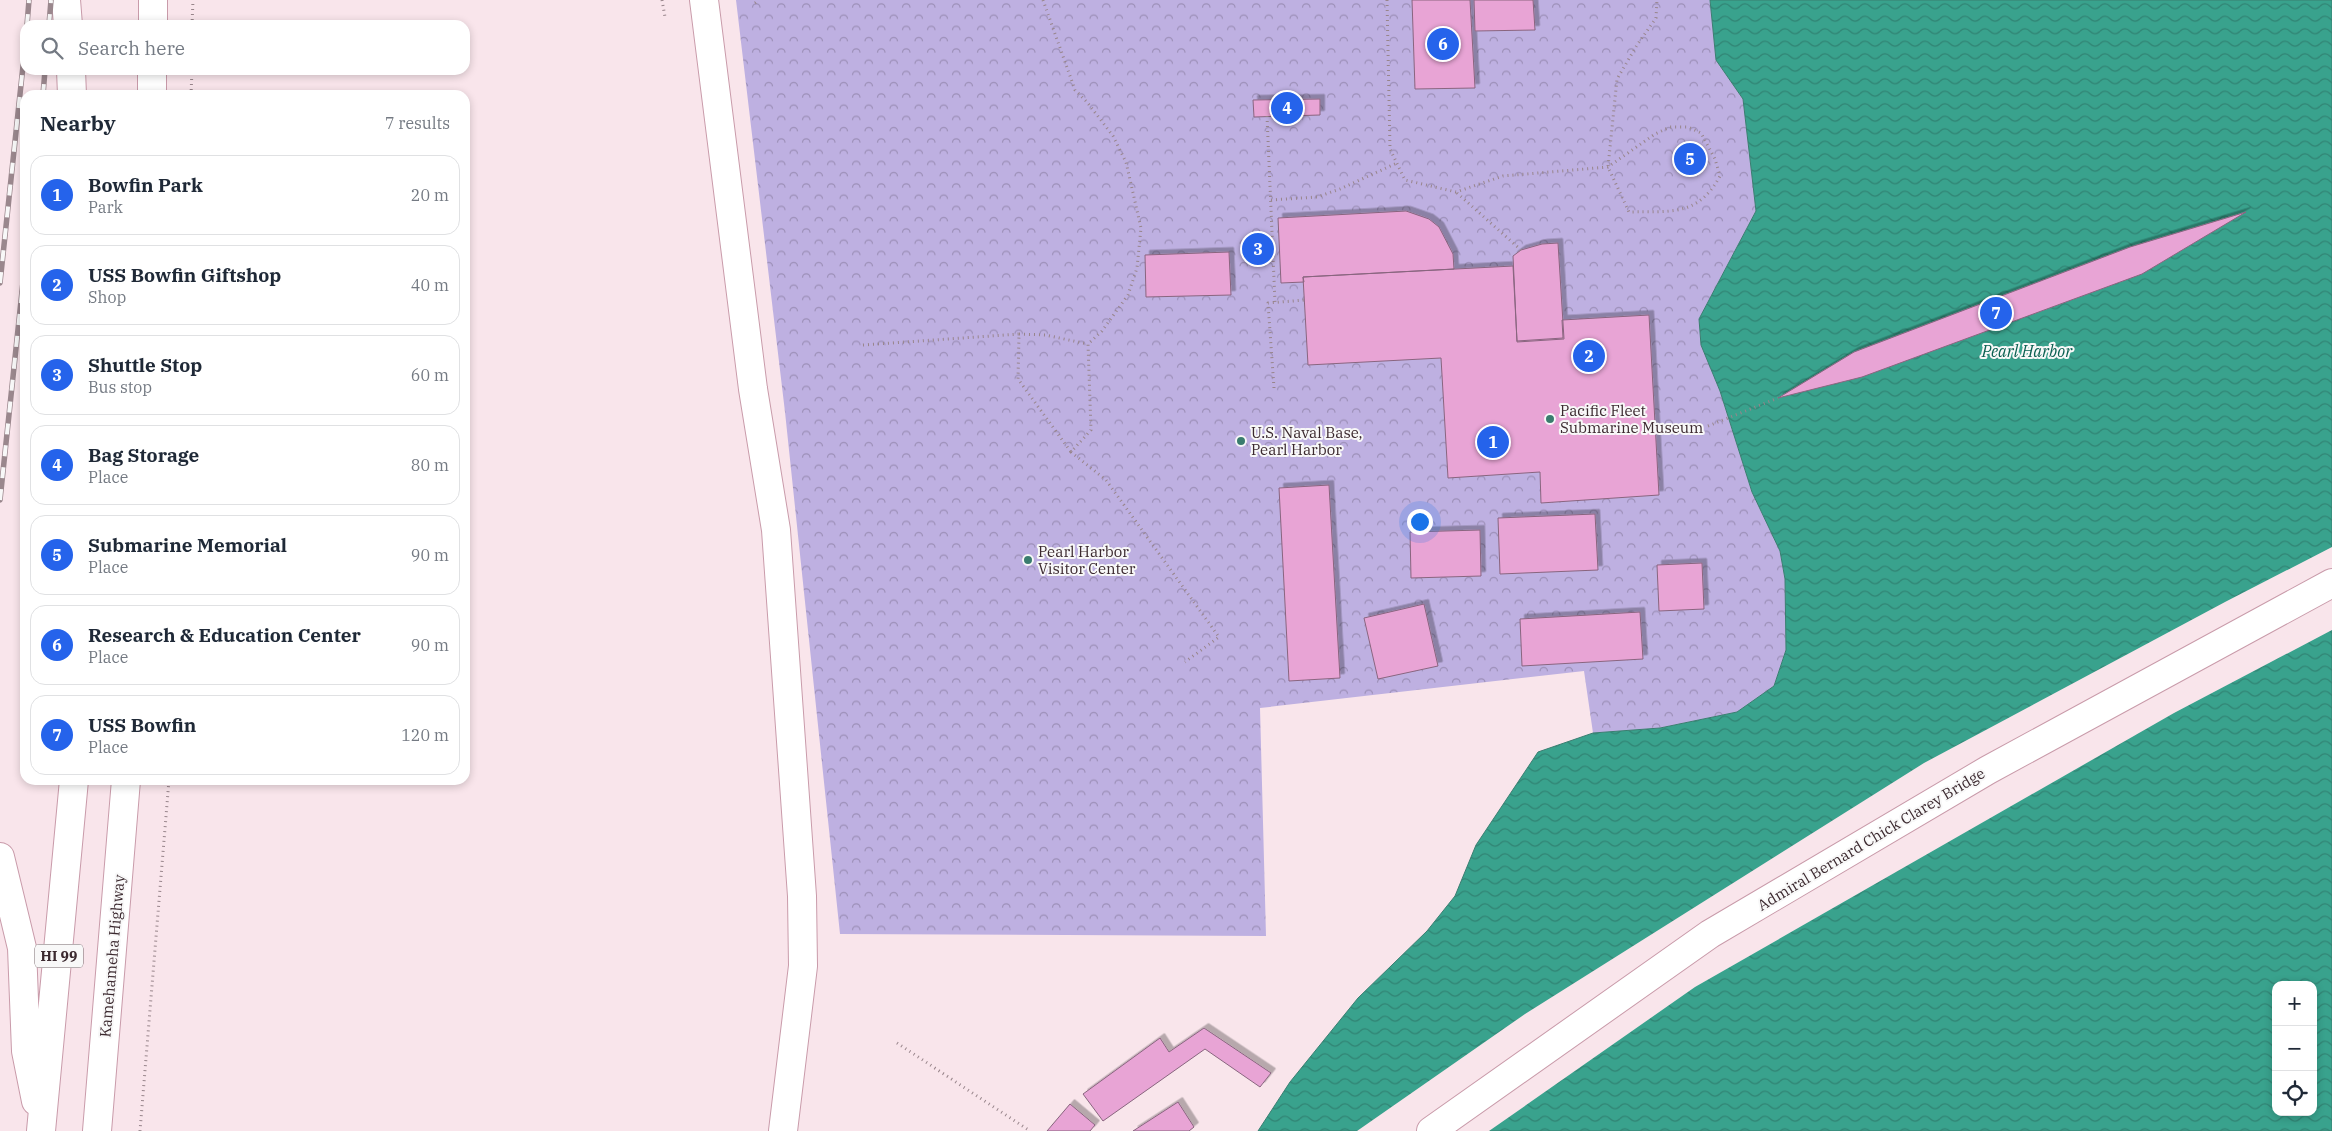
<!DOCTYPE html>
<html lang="en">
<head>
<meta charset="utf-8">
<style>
	:root { --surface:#fff; --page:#f6f6f7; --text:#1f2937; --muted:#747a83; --line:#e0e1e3; --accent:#2563eb }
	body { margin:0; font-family:"IBM Plex Serif",serif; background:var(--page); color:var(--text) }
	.controls { position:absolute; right:15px; bottom:15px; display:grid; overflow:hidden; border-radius:10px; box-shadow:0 2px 8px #0003 }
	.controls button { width:45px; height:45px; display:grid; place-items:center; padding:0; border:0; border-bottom:1px solid var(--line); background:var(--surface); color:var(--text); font:25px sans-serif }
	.you { position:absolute; left:1419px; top:521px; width:18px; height:18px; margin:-12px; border:4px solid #fff; border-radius:50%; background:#1a73e8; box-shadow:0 0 0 8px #1a73e833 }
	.badge { display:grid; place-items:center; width:32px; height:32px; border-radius:50%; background:var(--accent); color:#fff; font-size:16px; font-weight:700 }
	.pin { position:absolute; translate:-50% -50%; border:2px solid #fff; box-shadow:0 1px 5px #0006 }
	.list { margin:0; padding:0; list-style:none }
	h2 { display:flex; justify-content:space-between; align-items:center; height:65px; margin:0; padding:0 20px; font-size:21px }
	h2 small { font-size:16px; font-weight:400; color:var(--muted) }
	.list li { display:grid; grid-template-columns:32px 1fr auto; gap:15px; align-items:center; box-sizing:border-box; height:80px; margin:0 10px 10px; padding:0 10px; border:1px solid var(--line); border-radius:15px }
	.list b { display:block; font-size:19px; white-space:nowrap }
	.list p { margin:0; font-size:16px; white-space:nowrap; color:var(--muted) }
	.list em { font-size:16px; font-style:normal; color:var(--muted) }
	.icon { flex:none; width:28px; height:28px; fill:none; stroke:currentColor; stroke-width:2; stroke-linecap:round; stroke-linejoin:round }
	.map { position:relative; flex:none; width:2332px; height:1131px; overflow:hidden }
	.search { position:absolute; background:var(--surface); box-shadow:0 2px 8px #0003; left:20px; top:20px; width:450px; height:55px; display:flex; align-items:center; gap:12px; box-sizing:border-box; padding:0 18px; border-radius:15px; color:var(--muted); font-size:19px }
	.panel { position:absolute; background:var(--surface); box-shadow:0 2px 8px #0003; left:20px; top:90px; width:450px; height:695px; border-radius:15px }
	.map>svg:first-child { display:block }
	.forest { fill:url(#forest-crowns) }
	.water { fill:url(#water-waves); stroke:#3a7e71; fill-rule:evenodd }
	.pier { fill:#f9e5eb }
	.building { fill:#e8a4d5; stroke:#89657f; filter:url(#shadow) }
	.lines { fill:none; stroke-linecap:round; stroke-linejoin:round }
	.minor-casing { stroke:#c99baa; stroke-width:30 }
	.major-casing { stroke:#c99baa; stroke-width:30 }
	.path { stroke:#98858b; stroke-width:3; stroke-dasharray:1 4; stroke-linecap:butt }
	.minor { stroke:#fff; stroke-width:28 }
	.major { stroke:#fff; stroke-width:28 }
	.rail-casing { stroke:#9a878d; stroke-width:5.5 }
	.rail { stroke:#f8f8f8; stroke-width:4; stroke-dasharray:11; stroke-linecap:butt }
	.poi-dot { fill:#3a7c6e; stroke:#f8f8f8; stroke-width:2 }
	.labels { text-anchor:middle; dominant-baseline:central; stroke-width:4; stroke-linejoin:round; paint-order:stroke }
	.shield { fill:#f8f8f8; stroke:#74676b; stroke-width:1 }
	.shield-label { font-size:14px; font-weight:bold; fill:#3b292f }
	.poi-label { font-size:15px; fill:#3b292f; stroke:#f8f8f8; text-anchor:start }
	.street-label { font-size:15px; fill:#3b292f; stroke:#f8f8f8 }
	.water-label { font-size:16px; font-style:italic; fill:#0b6152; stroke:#f8f8f8 }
</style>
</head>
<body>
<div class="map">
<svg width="2332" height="1131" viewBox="0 0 2332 1131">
	<defs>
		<pattern id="forest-crowns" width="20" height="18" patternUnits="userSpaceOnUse" patternTransform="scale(1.25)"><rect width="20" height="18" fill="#beb0e1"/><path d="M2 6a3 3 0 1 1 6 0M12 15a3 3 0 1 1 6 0" fill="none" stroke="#9c8fb7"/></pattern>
		<pattern id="water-waves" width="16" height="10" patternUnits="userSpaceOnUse" patternTransform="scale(1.25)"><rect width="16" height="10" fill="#39a28d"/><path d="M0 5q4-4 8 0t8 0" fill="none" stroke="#318474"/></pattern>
		<filter id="shadow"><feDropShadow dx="4.5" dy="-4.5" stdDeviation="0" flood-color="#0004"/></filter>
	</defs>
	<rect width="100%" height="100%" fill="#f9e5eb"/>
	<path class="forest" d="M 736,0 L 1710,0 L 1716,60 L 1743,99 L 1756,211 L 1699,319 L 1701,345 L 1720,391 L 1752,492 L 1780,551 L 1785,579 L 1786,650 L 1774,686 L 1737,712 L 1659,728 L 1593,733 L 1584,671 L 1260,708 L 1266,936 L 840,934 L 785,412 Z"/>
	<path class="water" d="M 1710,0 L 2332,0 L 2332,1131 L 1258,1131 L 1290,1082 L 1358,998 L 1427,931 L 1455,896 L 1476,845 L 1538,752 L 1593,733 L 1660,728 L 1737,712 L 1774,686 L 1786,650 L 1785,579 L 1780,551 L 1752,492 L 1720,391 L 1701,345 L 1699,319 L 1756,211 L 1743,99 L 1716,60 ZM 2276,985 L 2313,985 L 2313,1112 L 2276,1112 Z"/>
	<path class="pier" d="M 2332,547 L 2332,630 L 2174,713 L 1695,987 L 1489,1131 L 1357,1131 L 1525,1014 L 1924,763 L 2225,602 Z"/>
	<path class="building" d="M 1412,0 L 1470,0 L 1475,88 L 1415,89 Z
		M 1474,0 L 1533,0 L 1535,30 L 1475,31 Z
		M 1320,99 L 1320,115 L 1254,117 L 1253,100 Z
		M 1406,211 L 1429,219 L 1439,227 L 1453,254 L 1454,269 L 1303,277 L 1304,282 L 1281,283 L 1278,218 Z
		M 2246,212 L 2142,274 L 1862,377 L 1778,398 L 1854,352 L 2130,247 Z
		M 1558,243 L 1564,339 L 1517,342 L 1513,256 L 1521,250 L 1542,244 Z
		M 1229,252 L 1231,295 L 1146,297 L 1145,255 Z
		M 1513,266 L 1517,341 L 1563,338 L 1562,320 L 1649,315 L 1659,495 L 1541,503 L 1540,472 L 1448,478 L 1441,358 L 1308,365 L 1303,277 Z
		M 1329,485 L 1340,678 L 1289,681 L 1279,488 Z
		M 1595,514 L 1598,570 L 1500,574 L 1498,518 Z
		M 1480,530 L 1481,576 L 1411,578 L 1410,532 Z
		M 1702,563 L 1704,609 L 1659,611 L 1657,565 Z
		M 1424,604 L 1438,666 L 1378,679 L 1364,618 Z
		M 1640,612 L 1643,659 L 1522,666 L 1520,619 Z
		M 1204,1028 L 1271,1073 L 1260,1087 L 1205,1049 L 1103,1121 L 1083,1094 L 1160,1038 L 1169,1052 Z
		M 1178,1102 L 1194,1127 L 1189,1131 L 1133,1131 Z
		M 1070,1104 L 1095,1125 L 1090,1131 L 1047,1131 Z"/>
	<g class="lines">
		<g class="minor-casing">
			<path id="minor" d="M 704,0 L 753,389 L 776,530 L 802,896 L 803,966 L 783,1131
				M 1431,1131 L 1710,934 L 1988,770 L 2332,583"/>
		</g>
		<g class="major-casing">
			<path id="major" d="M 66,0 L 68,25
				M 153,25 L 153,0
				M 71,70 L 72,95
				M 152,95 L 152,70
				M 0,857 L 22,948 L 26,1051 L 36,1101
				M 41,1131 L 74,780
				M 97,1131 L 126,780"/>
		</g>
		<path class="path" d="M 662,0 L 665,17
			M 1043,0 L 1075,90 L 1087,102 L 1113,136 L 1126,162 L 1141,228 L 1137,268 L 1128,295 L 1102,331 L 1088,344 L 1091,430 L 1071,452 L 1106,480 L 1219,637 L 1185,662
			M 1387,0 L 1390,149 L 1405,180 L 1456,192 L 1503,176 L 1608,167 L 1655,134 L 1670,127 L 1688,127 L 1701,133 L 1715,159 L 1720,176 C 1698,217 1670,211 1629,212 L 1608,167 L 1617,79 L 1637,45 L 1656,18 L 1657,0
			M 755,3 L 759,0
			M 192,25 L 193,0
			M 191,95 L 192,70
			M 1267,116 L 1275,302
			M 1457,193 L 1521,250
			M 1271,200 L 1317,197 L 1340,189 L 1397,163
			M 1019,334 L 1045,335 L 1088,344
			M 863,345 L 1019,334 L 1018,379 L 1071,452
			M 1274,388 L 1268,303 L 1305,300
			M 1708,426 L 1778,398
			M 897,1043 L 1030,1131
			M 140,1131 L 169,780"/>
		<use href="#minor" class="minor"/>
		<use href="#major" class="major"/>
		<g class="rail-casing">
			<path id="rail" d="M 27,25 L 29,0
				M 49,25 L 51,0
				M 43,95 L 45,70
				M 0,283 L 25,47
				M 0,500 L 25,263"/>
		</g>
		<use href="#rail" class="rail"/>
	</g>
	<g class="poi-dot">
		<circle cx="1550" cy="419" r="5"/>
		<circle cx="1241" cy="441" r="5"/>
		<circle cx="1028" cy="560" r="5"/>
	</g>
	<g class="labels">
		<rect class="shield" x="35" y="944.5" width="48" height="23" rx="4"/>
		<g class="shield-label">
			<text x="59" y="956">HI 99</text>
		</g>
		<g class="poi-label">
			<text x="1560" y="410">Pacific Fleet<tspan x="1560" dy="17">Submarine Museum</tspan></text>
			<text x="1251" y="432">U.S. Naval Base,<tspan x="1251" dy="17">Pearl Harbor</tspan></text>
			<text x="1038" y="551">Pearl Harbor<tspan x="1038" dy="17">Visitor Center</tspan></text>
		</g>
		<g class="street-label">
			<text transform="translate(1871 839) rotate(-31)">Admiral Bernard Chick Clarey Bridge</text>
			<text transform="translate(112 956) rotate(-85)">Kamehameha Highway</text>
		</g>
		<g class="water-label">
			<text x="2027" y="351">Pearl Harbor</text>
		</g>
	</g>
</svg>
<div class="controls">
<button>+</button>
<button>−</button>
<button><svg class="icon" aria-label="locate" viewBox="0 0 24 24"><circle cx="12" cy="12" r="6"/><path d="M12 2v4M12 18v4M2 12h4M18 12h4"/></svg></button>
</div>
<div class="you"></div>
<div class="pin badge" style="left:1493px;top:442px">1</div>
<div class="pin badge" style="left:1589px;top:356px">2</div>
<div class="pin badge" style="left:1258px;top:249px">3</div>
<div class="pin badge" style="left:1287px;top:108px">4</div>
<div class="pin badge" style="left:1690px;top:159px">5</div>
<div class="pin badge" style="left:1443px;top:44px">6</div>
<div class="pin badge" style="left:1996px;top:313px">7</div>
<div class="search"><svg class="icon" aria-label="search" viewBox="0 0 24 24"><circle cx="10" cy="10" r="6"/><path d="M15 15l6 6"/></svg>Search here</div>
<section class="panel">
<h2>Nearby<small>7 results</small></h2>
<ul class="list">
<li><span class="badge">1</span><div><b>Bowfin Park</b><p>Park</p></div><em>20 m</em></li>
<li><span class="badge">2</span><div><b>USS Bowfin Giftshop</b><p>Shop</p></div><em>40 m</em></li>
<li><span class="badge">3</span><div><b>Shuttle Stop</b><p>Bus stop</p></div><em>60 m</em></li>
<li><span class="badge">4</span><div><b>Bag Storage</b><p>Place</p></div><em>80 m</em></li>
<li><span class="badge">5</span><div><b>Submarine Memorial</b><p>Place</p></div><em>90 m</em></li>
<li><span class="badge">6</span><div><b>Research &amp; Education Center</b><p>Place</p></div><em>90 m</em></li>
<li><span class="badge">7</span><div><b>USS Bowfin</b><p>Place</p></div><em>120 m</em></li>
</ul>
</section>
</div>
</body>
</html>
